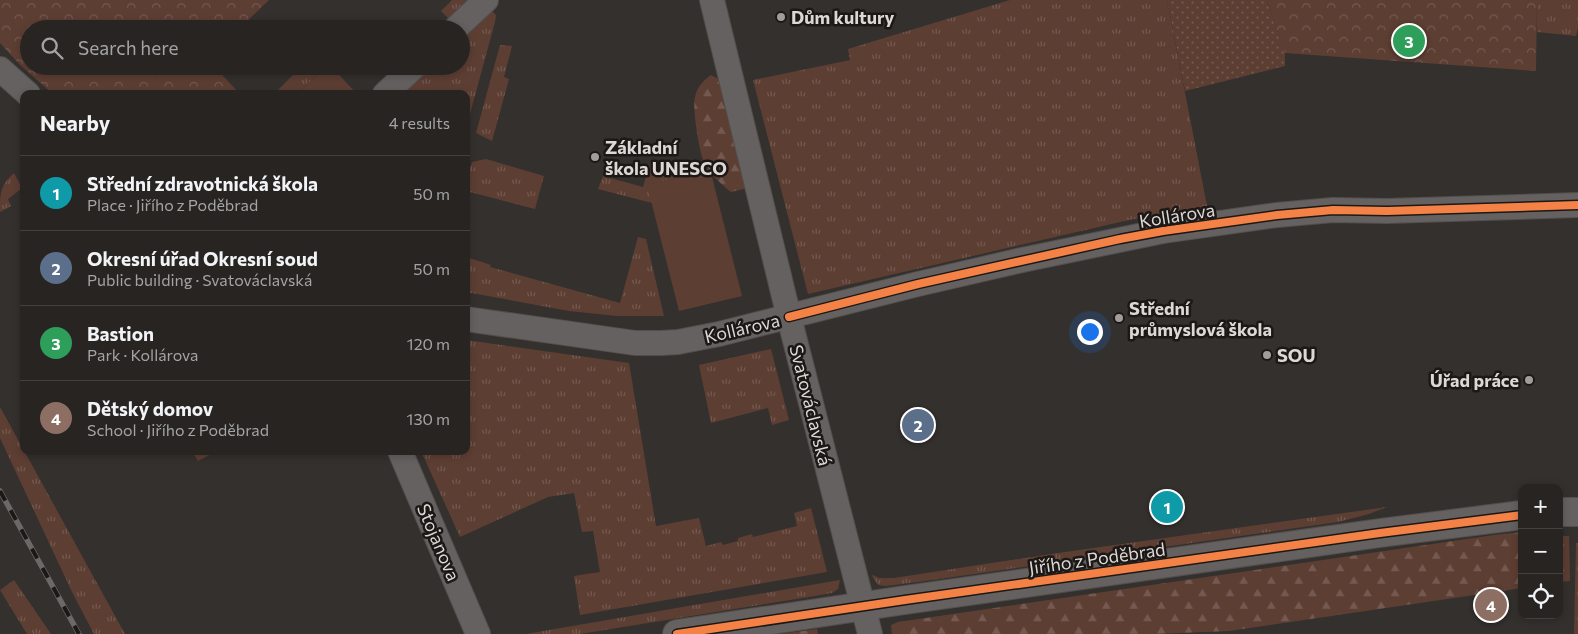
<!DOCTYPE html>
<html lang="en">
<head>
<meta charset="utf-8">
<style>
	:root { --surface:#272422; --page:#33302f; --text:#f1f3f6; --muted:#a4a4a5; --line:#434140; --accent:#ea580c }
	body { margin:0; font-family:Commissioner,sans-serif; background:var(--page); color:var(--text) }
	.controls { position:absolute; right:15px; bottom:15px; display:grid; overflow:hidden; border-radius:10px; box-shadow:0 2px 8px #0003 }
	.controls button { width:45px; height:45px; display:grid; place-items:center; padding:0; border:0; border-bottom:1px solid var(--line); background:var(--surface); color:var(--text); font:25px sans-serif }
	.you { position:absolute; left:1089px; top:331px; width:18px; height:18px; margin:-12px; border:4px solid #fff; border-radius:50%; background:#1a73e8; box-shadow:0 0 0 8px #1a73e833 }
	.badge { display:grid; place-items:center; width:32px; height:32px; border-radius:50%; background:var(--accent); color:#fff; font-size:16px; font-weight:700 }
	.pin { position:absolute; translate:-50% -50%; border:2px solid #fff; box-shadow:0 1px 5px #0006 }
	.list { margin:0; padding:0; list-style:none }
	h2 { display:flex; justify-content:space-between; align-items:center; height:65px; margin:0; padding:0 20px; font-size:21px }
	h2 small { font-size:16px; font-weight:400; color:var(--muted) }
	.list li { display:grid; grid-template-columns:32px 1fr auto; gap:15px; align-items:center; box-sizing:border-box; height:75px; padding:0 20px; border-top:1px solid var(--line) }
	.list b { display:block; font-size:19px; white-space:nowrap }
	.list p { margin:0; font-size:16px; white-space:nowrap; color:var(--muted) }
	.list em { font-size:16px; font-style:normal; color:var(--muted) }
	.icon { flex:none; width:28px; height:28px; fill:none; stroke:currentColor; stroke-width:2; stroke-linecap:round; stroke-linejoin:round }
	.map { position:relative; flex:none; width:1578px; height:634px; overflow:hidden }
	.search { position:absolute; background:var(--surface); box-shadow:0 2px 8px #0003; left:20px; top:20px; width:450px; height:55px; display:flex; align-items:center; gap:12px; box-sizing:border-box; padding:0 18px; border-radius:28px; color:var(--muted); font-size:19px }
	.panel { position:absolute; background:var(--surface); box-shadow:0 2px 8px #0003; left:20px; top:90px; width:450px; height:365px; border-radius:10px }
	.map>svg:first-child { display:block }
	.grass { fill:url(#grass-tufts) }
	.forest { fill:url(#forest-firs) }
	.park { fill:url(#park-crowns) }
	.garden { fill:url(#garden-dots) }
	.pitch { fill:#5d3e33 }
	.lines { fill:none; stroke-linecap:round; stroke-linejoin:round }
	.street-casing { stroke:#524e4c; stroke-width:26 }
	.secondary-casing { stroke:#524e4c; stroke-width:30 }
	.street { stroke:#646160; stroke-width:24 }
	.secondary { stroke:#646160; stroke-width:28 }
	.rail-casing { stroke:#6b6867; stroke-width:5.5 }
	.rail { stroke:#1b1816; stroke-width:4; stroke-dasharray:11; stroke-linecap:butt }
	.cycleway-casing { stroke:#1b1816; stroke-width:11 }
	.cycleway { stroke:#f48246; stroke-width:8 }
	.poi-dot { fill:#a29d9b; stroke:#1b1816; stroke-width:2 }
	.labels { text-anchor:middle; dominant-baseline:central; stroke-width:5; stroke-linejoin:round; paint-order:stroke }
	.poi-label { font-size:18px; font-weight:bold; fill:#ddd8d6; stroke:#1b1816; text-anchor:start }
	.street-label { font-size:18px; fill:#ddd8d6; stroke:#1b1816 }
</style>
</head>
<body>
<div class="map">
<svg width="1578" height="634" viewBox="0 0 1578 634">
	<defs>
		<pattern id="grass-tufts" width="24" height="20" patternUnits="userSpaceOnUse" patternTransform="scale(1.25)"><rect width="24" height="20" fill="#5d3e33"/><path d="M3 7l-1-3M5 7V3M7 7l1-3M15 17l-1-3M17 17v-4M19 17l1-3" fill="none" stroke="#745950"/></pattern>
		<pattern id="forest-firs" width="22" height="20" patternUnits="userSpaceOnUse" patternTransform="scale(1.25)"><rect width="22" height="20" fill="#5d3e33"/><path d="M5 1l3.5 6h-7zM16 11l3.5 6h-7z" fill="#745950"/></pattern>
		<pattern id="park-crowns" width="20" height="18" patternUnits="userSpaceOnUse" patternTransform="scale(1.25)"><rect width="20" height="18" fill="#5d3e33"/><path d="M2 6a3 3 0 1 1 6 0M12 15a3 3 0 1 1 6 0" fill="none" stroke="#745950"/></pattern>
		<pattern id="garden-dots" width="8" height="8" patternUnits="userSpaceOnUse" patternTransform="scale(1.25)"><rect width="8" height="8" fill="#5d3e33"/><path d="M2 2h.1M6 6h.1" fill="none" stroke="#745950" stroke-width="1.8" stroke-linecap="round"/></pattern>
	</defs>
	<rect width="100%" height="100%" fill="#34302e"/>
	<path class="grass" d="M 452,0 L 471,0 L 452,22 L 441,11 Z
		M 1010,0 L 1167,0 L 1207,206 L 1129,220 L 808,294 L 753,80 L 850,60 L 848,49 Z
		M 1537,0 L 1578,0 L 1578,28 L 1576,36 L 1537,32 Z
		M 491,10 L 496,15 L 495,22 L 467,125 L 466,94 L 403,94 L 430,66 L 461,66 L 461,34 Z
		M 500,45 L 512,46 L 504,77 L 509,79 L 492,141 L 476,133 Z
		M 302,66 L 326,66 L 297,94 L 274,94 Z
		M 486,159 L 544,176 L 535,209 L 466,191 L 466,181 L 472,162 Z
		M 651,160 L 676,167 L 710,169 L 648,185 L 652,203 L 598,189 L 603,176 L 643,187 Z
		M 14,173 L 21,186 L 21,189 L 8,199 L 11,206 L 0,212 C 0,194 0,185 14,173 Z
		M 638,237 L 646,239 L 664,316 L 617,316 L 569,311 L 466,292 L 466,257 L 491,265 L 490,267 L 620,303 Z
		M 466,340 L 629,363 L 656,526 L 699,518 L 706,546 L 721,542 L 723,545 L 738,541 L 738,538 L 752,534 L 753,537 L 797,526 L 794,513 L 811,508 L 827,572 L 580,615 L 574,576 L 600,572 L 593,531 L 582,532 L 574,493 L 548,497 L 460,537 L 421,451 L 466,451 Z
		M 771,349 L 789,420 L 772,425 L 768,408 L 711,423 L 699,365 Z
		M 0,407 L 125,634 L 94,634 L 72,592 L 0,438 Z
		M 192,451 L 217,451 L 198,461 Z
		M 1387,507 L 1369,514 L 1338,522 L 925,581 L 886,586 L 878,585 L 872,576 L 873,575 L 879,578 L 894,578 L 1058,553 Z
		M 1576,543 L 1578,543 L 1578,634 L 1574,634 Z
		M 14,580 L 51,634 L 27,634 L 0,590 Z
		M 840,580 L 838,589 L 832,593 L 809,597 L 580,634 L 526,634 Z"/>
	<path class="forest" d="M 711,75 L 722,81 L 748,188 L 731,192 C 719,183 710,173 703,159 C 699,150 692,107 695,97 C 697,87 703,81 711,75 Z
		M 1522,532 L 1522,588 L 1229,631 L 1155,634 L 892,634 L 891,625 L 898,622 L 1494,535 Z
		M 1559,536 L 1569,536 L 1570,581 L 1559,582 Z
		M 817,629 L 818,634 L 780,634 Z"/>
	<path class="park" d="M 0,0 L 269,0 L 239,29 L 29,29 L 29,66 L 214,66 L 240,94 L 53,94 L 20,65 L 0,43 Z
		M 1267,0 L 1537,0 L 1536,71 L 1285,53 Z"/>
	<path class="garden" d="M 1167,0 L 1267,0 L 1285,53 L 1285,66 L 1185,91 Z"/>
	<path class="pitch" d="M 326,66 L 331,66 L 356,93 L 297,94 Z
		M 710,169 L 742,296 L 679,311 L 647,185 Z"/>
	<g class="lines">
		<g class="street-casing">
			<path id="street" d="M 712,0 L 789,317 L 870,634
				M 455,29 L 486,0
				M 0,69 L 28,94
				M 385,94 L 415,66
				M 466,319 L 635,343 L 661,343 L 678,342 L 719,334 L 918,284 L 1022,260 L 1163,231 L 1277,215 L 1333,210 L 1387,211 L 1578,205
				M 400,451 L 478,634"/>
		</g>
		<g class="secondary-casing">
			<path id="secondary" d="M 1559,512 L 1578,512
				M 677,634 L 905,600 L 1380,533 L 1522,515"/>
		</g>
		<use href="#street" class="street"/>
		<use href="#secondary" class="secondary"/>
		<g class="rail-casing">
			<path id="rail" d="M 0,491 L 79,634"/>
		</g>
		<use href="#rail" class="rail"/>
		<g class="cycleway-casing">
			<path id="cycleway" d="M 789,317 L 918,284 L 1120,239 L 1163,231 L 1277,215 L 1333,210 L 1387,211 L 1578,205
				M 677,634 L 905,600 L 1380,533 L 1522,515"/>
		</g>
		<use href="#cycleway" class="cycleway"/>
	</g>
	<g class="poi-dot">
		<circle cx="781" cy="17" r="5"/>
		<circle cx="595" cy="157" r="5"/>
		<circle cx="1119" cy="318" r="5"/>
		<circle cx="1267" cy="355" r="5"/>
		<circle cx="1529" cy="380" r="5"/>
	</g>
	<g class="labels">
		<g class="poi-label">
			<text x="791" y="17">Dům kultury</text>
			<text x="605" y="147">Základní<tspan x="605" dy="21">škola UNESCO</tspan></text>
			<text x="1129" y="308">Střední<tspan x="1129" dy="21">průmyslová škola</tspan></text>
			<text x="1277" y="355">SOU</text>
			<text x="1519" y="380" text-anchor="end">Úřad práce</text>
		</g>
		<g class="street-label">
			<text transform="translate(1177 215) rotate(-9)">Kollárova</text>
			<text transform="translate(742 328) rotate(-13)">Kollárova</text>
			<text transform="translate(811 405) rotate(76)">Svatováclavská</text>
			<text transform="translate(439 542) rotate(67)">Stojanova</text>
			<text transform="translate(1097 558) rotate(-8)">Jiřího z Poděbrad</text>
		</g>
	</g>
</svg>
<div class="controls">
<button>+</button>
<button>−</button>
<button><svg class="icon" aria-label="locate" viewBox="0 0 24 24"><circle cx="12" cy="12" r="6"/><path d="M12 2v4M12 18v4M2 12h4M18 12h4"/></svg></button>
</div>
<div class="you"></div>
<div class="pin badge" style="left:1167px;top:507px;background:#0f9aa8">1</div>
<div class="pin badge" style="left:918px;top:425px;background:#5c6f8a">2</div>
<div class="pin badge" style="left:1409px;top:41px;background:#2e9e5b">3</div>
<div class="pin badge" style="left:1491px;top:605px;background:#8d6e63">4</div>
<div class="search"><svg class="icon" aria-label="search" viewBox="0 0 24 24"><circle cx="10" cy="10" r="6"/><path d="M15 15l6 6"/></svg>Search here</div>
<section class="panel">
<h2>Nearby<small>4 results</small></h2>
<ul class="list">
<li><span class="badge" style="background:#0f9aa8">1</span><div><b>Střední zdravotnická škola</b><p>Place · Jiřího z Poděbrad</p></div><em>50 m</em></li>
<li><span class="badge" style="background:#5c6f8a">2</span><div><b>Okresní úřad Okresní soud</b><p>Public building · Svatováclavská</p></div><em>50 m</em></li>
<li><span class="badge" style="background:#2e9e5b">3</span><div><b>Bastion</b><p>Park · Kollárova</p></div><em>120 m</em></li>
<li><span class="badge" style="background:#8d6e63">4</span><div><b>Dětský domov</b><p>School · Jiřího z Poděbrad</p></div><em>130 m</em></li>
</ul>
</section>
</div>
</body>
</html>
